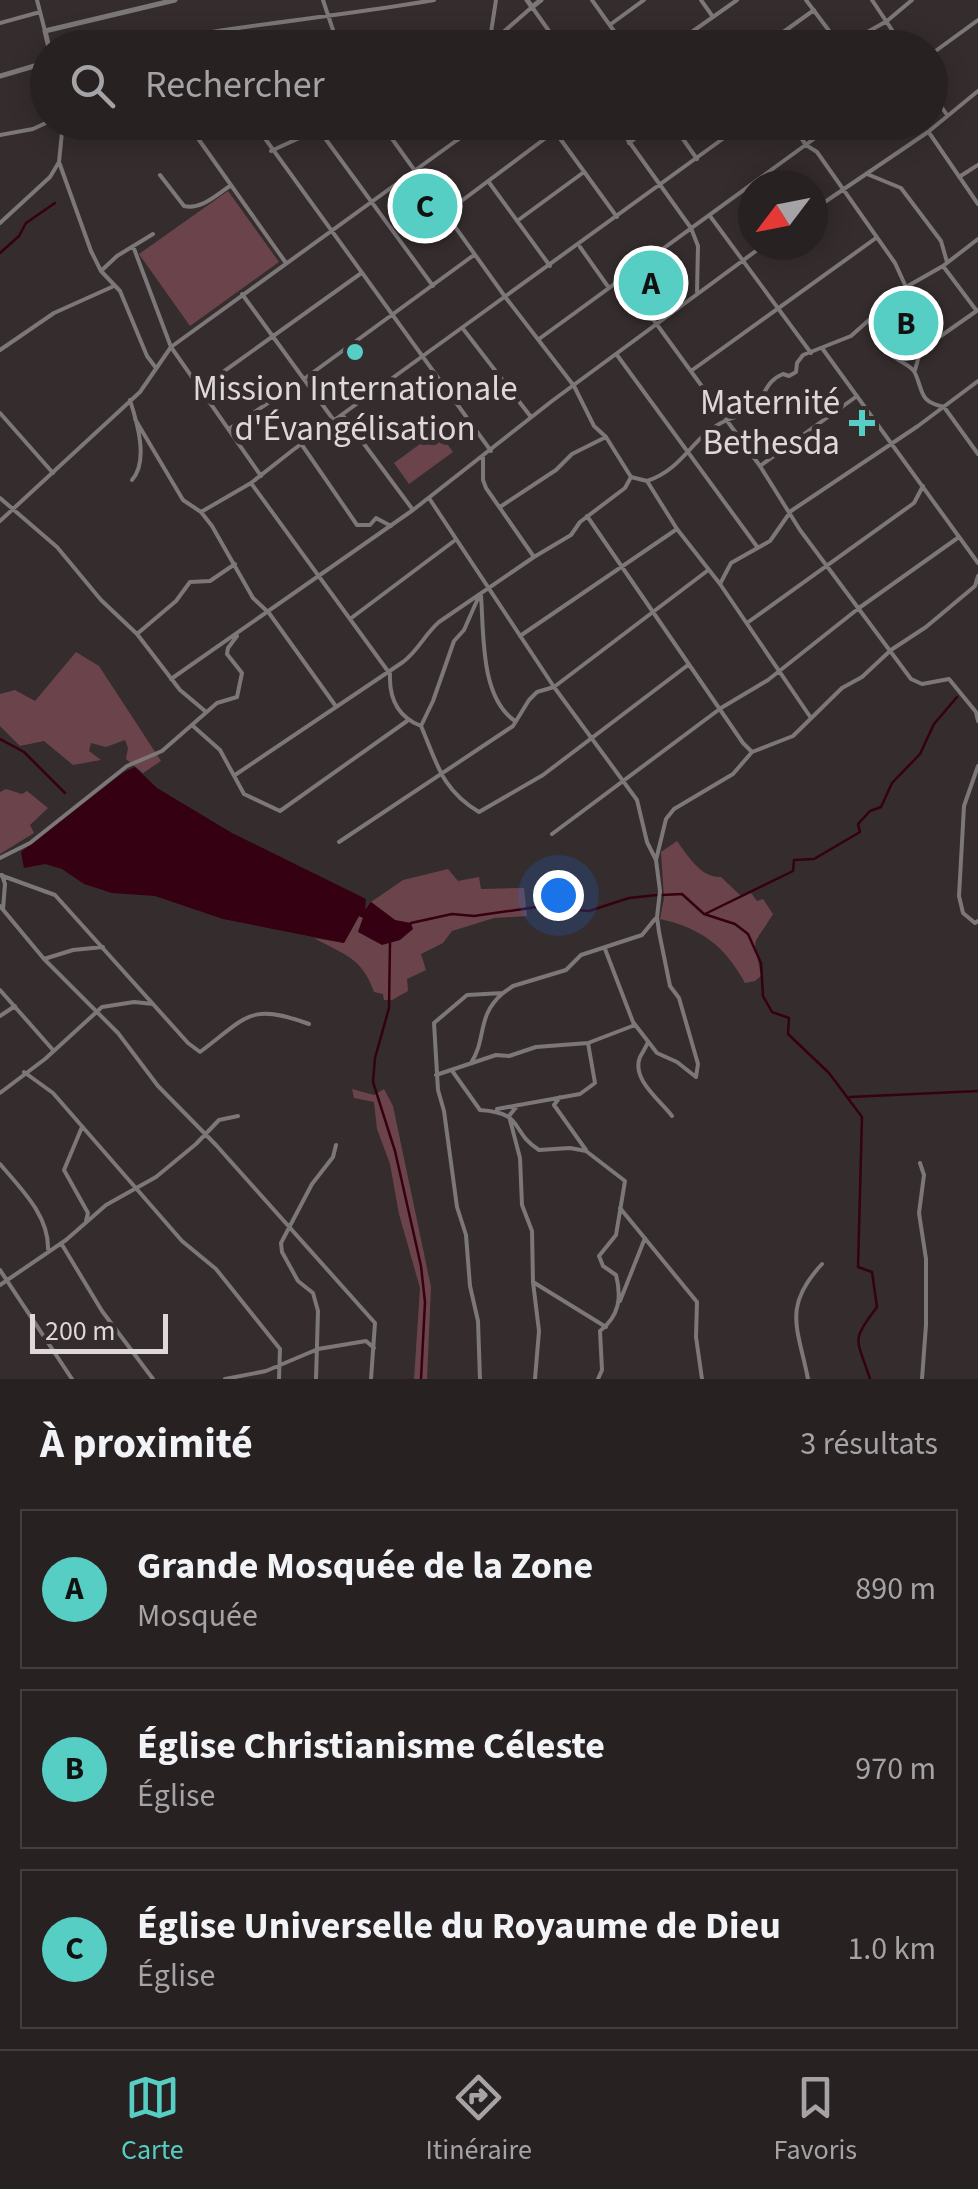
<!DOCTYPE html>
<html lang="fr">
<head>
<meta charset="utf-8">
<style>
	:root { --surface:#282122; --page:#30292a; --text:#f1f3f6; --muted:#a5a3a5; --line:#443e40; --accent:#56cec3 }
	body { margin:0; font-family:"Source Sans 3",sans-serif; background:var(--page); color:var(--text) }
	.compass { position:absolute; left:738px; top:170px; width:90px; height:90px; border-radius:50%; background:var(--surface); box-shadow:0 5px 25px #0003; rotate:238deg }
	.scale { position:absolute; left:30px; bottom:25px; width:138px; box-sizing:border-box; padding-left:10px; border:5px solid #ded8d9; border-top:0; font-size:28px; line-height:35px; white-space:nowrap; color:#ded8d9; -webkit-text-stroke:8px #352c2d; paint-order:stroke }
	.you { position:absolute; left:558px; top:895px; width:35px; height:35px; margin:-25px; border:8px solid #fff; border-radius:50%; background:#1a73e8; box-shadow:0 0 0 15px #1a73e833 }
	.badge { display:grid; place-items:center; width:65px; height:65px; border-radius:50%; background:var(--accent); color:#111; font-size:32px; font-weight:700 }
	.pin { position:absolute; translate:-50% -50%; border:5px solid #fff; box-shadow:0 2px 10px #0006 }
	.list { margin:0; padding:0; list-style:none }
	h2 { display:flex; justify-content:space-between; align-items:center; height:130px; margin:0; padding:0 40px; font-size:42px }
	h2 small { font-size:32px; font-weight:400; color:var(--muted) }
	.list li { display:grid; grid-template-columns:65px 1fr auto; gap:30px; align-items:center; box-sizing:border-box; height:160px; margin:0 20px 20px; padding:0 20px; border:2px solid var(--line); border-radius:0px }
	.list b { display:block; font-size:38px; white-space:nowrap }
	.list p { margin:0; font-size:32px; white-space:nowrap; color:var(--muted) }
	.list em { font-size:32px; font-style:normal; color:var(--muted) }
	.icon { flex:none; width:55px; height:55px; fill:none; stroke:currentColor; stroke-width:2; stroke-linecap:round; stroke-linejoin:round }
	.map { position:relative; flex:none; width:978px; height:1379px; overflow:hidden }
	.search { position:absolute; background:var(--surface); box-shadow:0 5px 25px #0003; left:30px; right:30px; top:30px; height:110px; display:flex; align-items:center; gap:25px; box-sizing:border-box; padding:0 35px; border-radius:55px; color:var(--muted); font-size:38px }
	.sheet { height:670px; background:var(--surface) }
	nav { display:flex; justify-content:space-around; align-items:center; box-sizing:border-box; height:140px; border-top:2px solid var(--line); background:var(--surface); font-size:28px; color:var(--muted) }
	nav a { display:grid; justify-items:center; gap:5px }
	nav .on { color:var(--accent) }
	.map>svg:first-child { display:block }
	.green { fill:#6b444b }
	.water { fill:#350112 }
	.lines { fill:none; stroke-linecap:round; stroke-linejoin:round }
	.stream { stroke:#350112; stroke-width:2.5 }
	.minor { stroke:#7c7778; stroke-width:4 }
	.tertiary { stroke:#7c7778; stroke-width:5 }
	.poi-dot { fill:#56cec3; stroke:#352c2d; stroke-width:4 }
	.labels { text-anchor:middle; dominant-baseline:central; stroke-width:10; stroke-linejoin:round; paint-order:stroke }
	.poi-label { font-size:35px; fill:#ded8d9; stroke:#352c2d }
</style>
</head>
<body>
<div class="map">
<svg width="978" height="1379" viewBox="0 0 978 1379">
	<rect width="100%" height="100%" fill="#352c2d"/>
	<path class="green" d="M 228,191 L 279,262 L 190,326 L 139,254 Z
		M 438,431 L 453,452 L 409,484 L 394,463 Z
		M 76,652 L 99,666 L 161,761 L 143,773 L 126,759 L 128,748 L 125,740 L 106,747 L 91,743 L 89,751 L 101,760 L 73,765 L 44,741 L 20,746 L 0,726 L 0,694 L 15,690 L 35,701 Z
		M 6,789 L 22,794 L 27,791 L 48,808 L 30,825 L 34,833 L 0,854 L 0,792 Z
		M 677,841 C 688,856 701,878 721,877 L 741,896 L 751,893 L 757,901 L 763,899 L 773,914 C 749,953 754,932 761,976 L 755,981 L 745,983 C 725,946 701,928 660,919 L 664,898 L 661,852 Z
		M 448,869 L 458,881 L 479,877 L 481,889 L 524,888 L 527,916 L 494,918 L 452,931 L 443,943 L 421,954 L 426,970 L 407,979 L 408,991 L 392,1000 L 384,1000 L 383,994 L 374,992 C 362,957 344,955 314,938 L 344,943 L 359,916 L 363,918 L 358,932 L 395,920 L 371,902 L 403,880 Z
		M 352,1089 L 374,1095 L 384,1089 L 393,1106 L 431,1287 L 427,1379 L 414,1379 L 420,1288 L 399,1214 L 390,1164 L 377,1129 L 374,1102 L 354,1098 Z"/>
	<path class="water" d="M 135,767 L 157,788 L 232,833 L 366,899 L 365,910 L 371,902 L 395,920 L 411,923 L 413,929 L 400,940 L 382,945 L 358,932 L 363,918 L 359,916 L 344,943 L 223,919 L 155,896 L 112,893 L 84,884 L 62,869 L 45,864 L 24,868 L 21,852 L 124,772 Z"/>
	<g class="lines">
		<path class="stream" d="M 0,253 L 19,236 L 26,223 L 55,203
			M 0,739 L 24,752 L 65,793
			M 662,895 L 682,894 L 704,914 L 735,924 L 748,934 L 761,963 L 763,996 L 772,1012 L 789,1018 L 788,1034 L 829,1073 L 862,1117 L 858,1267 L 872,1272 L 877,1307 C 850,1342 857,1338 870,1379
			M 705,914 L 793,871 L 794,860 L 814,859 L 860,832 L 858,824 L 870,811 L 881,807 L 892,783 L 920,754 L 934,724 L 957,697
			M 411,923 L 452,914 L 474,916 L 537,907 L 589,911 L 629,898 L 657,895
			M 390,943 L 389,1008 L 375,1058 L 373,1082 L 395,1151 L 421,1266 L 425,1302 L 421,1379
			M 850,1097 L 978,1091"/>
		<path class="minor" d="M 37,0 L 45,31
			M 323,0 L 339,48
			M 592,0 L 626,48
			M 701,0 L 713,17
			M 806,0 L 842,48
			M 872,0 L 904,48
			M 0,23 L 40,12
			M 611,24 L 644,0
			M 490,39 L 496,0
			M 123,48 C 226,26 330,18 434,0
			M 472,48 L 487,40 L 492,42 L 532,7 L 561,48
			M 669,48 L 737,0
			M 761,48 L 814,10
			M 839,48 L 887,21 L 912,0
			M 930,55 L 978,20
			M 930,90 L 947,115
			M 63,122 L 59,162 L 91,251 L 101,271 L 120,291 L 147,356 L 156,368
			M 220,122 L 198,133 L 197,137 L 286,263
			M 253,122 L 491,451
			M 380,122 L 506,298 L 574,386 L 594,426 L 606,437 L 631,477 L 647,481 C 684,469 692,436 725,421 C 735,416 744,416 753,408 C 766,396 765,381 783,374 L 789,376 L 796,372 L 797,363 L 803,355 L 851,336 L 906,287 L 943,266 L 978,239
			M 445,122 L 458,140
			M 548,122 L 617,217
			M 615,122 L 691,228 L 698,246 L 697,292
			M 671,122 L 697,159
			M 790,122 L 806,145 L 817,152 L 895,263 L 906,287
			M 319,130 L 433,286
			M 930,134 L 978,204
			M 0,135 L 33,129 L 48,122
			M 629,143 L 657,122
			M 271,151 L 334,122
			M 867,174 L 901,188 L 941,241 L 947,262
			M 160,175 L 184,206 C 201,210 216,195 230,186
			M 959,177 L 978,165
			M 488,181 L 550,266
			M 813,210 L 928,132 L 978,91
			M 444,214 L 567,122
			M 710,216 L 811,353
			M 517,221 L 584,172
			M 0,223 L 50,177 L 59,162
			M 133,246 L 171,347 L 261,476
			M 580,247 L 609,288
			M 943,266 L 976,310
			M 101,271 L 117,256 L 153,234
			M 623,278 L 760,466 L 800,530 L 911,679 L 922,684 L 949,679 L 976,712 L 978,721
			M 900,292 L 935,340
			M 242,294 L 335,422
			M 875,315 C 878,328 881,342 890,353 C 896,361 912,365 915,373 C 924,392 918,401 944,407 L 978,454
			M 464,330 L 531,417
			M 539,339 L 837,122
			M 822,348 L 978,563
			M 0,350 L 54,313 L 114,286
			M 617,355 L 758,548
			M 915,370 L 922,345 L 935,340 L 978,310
			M 691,371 L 876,238
			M 202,387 L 360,274
			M 130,400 C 137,422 149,461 132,480
			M 0,413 L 53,473
			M 344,417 L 413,510
			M 135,419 L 183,500 L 201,512 L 212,526 L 253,598 L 269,613 L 335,705
			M 229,429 L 304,379 L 474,255
			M 302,445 L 357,525 L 370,525 L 376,518 L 391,526
			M 483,457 L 483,480 L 486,488 L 534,557
			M 760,466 L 857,396
			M 647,481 L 677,529 L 720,584 L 811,718
			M 251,483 L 390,674 C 389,698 398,717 421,726 C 437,763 441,789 479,812 L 543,775 L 688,665
			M 0,498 L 57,547 L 101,600 L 137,634 L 180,690 L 205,711
			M 429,498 L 554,687 L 637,800 L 647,842 L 656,860 L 660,891 L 657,917 L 659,932 L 670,986 L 679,998 L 698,1064 L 696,1077
			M 500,507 L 556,470 L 572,454 L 606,437
			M 201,512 L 251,483 L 293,450 L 746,122
			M 587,516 L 743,743 L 752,752 L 793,736 L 842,688 L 862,677 L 891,650 L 926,627 L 975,586 L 978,576
			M 0,521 L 140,392 L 171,347 L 482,122
			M 720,584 L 731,563 L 770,541 L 791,511 L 918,426 L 978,381
			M 481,596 C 484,634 480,697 515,721
			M 350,619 L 454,541
			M 747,623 L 914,503 L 923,486
			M 137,634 L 176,601 L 190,582 L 210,581 L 235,564
			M 520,636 L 677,529
			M 171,679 L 413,510 L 552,401 L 764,245
			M 193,726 L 220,750 L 244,794 L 280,811 L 407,721
			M 421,726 L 433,701 L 454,641 L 464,630 L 479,596
			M 978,766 L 964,806 L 959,896 L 963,913 L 975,923 L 978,921
			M 235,775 L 403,662 C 419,650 424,635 439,622 L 534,557 L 571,535 L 580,522 L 625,488 L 631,477
			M 552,834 L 721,708 L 768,680 L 859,608 L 959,537
			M 339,842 L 513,726 L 529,700 L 537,692 L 554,687 L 707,571
			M 0,858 L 30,843 L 127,766 L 162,751 L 217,703 L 237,697 L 242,673 L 227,654 L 228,648 L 237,636
			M 656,860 L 666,819 L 674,809 L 733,774 L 752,752
			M 0,875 L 55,895 L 188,1043 L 200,1052 C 247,1017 249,1002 309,1024
			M 2,875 L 5,884 L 3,909
			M 0,906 L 44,959 L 118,1033 L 158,1086 L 216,1145 L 375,1323 L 371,1379
			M 605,949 L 633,1022 L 657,1053 L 677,1062 L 696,1077
			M 44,959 L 73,950 L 103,947
			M 0,990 L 53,1050
			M 0,1016 L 15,1006
			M 648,1042 C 646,1047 643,1052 640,1057 C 631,1079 660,1100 672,1116
			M 471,1063 C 487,1039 476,1016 503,993
			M 24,1072 L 53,1093 L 182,1241 L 216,1269 L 280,1349 L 279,1379
			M 453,1072 L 480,1110 C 526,1113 509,1131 539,1150 L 570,1148 L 586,1151 L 625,1181 L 616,1235 L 599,1256 L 603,1266 L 616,1275 C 622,1298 619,1316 600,1331 L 602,1370 L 598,1379
			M 436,1075 L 496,1055 L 509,1056 L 536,1047 L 588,1043 L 635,1025
			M 0,1093 L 45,1059 L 102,1007 L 134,1002 L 153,1004
			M 560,1097 L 554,1105 L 586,1150
			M 518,1105 L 509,1116 L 520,1158 L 522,1205 L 532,1231 L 533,1282 L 539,1331 L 535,1379
			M 497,1109 L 580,1094 L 595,1083 L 588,1043
			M 82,1127 L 64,1170 L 88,1213 L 86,1221
			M 920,1163 L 924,1175 L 919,1213 L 926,1259 L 926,1325 L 922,1379
			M 0,1164 C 20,1188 49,1215 48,1249
			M 620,1208 L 697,1302 L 696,1337 L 702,1379
			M 61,1243 L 102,1311 L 153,1379
			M 0,1270 L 72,1379
			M 533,1282 L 606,1327
			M 0,1285 L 66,1240 L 106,1205 L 156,1177 L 196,1144 L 219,1120 L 238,1116
			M 620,1301 L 645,1238
			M 225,1379 L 266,1371 L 318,1349 L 366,1341 L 374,1348
			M 316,1379 L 318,1311 L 313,1293 L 298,1281 L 282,1252 L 281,1243 L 312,1184 L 333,1157 L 336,1145
			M 480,1379 L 478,1321 L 470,1286 L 466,1235 L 457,1207 L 444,1111 L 438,1090 L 434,1023 L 467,995 L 503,993 L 513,986 L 566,970 L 581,955 L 642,935 L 655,919
			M 808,1379 C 798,1328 782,1307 822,1264"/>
		<path class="tertiary" d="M 527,0 L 532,7 L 541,0
			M 49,48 L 45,31 L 175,0
			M 0,76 L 48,62"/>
	</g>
	<g class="poi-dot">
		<circle cx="355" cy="352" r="10"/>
		<path d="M857 408h10v10h10v10h-10v10h-10v-10h-10v-10h10z"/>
	</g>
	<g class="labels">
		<g class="poi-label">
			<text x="355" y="389">Mission Internationale<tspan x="355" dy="40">d'Évangélisation</tspan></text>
			<text x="840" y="403" text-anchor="end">Maternité<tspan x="840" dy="40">Bethesda</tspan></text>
		</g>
	</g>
</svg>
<svg class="compass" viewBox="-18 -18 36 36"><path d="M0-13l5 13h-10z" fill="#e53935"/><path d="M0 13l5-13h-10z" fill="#a5a3a5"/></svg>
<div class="scale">200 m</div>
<div class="you"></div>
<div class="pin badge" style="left:651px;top:283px">A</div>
<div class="pin badge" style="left:906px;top:323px">B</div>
<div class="pin badge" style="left:425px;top:206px">C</div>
<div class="search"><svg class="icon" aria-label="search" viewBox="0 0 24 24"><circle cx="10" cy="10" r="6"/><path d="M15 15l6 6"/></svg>Rechercher</div>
</div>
<section class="sheet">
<h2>À proximité<small>3 résultats</small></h2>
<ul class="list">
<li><span class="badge">A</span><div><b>Grande Mosquée de la Zone</b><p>Mosquée</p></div><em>890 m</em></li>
<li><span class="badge">B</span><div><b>Église Christianisme Céleste</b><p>Église</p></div><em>970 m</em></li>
<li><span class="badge">C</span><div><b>Église Universelle du Royaume de Dieu</b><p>Église</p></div><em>1.0 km</em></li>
</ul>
</section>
<nav>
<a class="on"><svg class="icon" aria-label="map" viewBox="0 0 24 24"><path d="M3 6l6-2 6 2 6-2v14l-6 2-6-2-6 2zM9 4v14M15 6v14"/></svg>Carte</a>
<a><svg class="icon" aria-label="directions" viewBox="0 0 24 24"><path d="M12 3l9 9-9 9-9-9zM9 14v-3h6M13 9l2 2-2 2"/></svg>Itinéraire</a>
<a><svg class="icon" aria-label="saved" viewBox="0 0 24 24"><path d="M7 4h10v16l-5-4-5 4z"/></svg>Favoris</a>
</nav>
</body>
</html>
